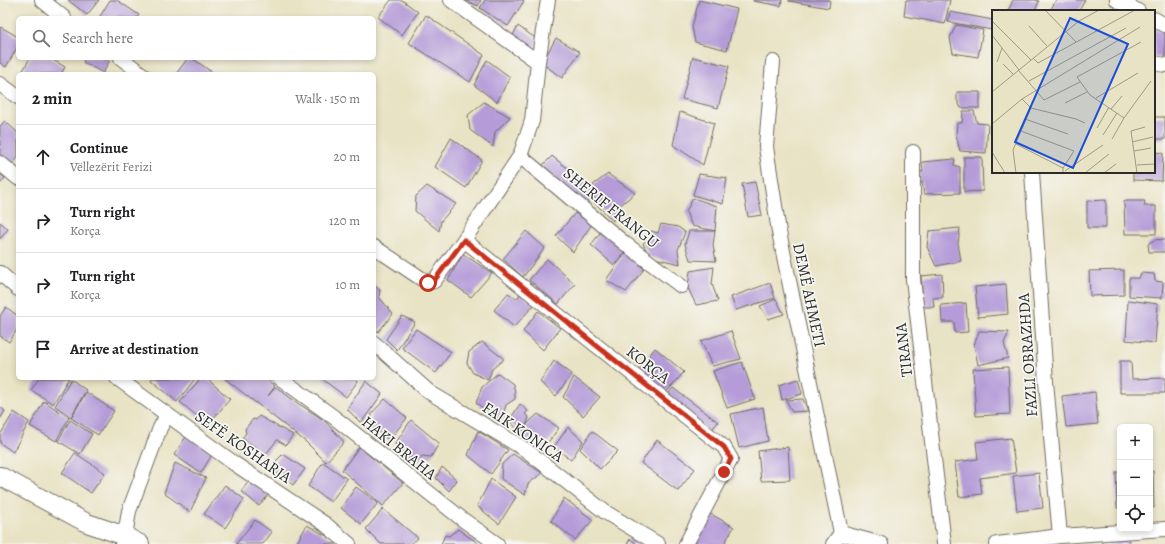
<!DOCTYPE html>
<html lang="en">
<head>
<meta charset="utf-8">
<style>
	:root { --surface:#fff; --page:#f6f6f6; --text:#202124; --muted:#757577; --line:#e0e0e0 }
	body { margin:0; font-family:Alegreya,serif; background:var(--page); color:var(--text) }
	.controls { position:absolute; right:12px; bottom:12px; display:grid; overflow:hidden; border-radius:6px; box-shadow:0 2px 6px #0003 }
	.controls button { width:36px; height:36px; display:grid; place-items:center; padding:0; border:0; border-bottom:1px solid var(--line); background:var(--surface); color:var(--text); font:20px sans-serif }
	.stop { position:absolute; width:12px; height:12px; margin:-9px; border:3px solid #c8321e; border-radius:50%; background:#fff }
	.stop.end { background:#c8321e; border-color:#fff; box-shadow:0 1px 4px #0008 }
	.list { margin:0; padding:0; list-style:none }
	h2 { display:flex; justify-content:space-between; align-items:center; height:52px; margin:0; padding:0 16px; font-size:17px }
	h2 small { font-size:13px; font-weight:400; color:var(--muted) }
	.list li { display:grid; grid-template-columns:26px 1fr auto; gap:12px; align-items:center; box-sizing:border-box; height:64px; padding:0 16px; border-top:1px solid var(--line) }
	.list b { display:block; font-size:15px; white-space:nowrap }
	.list p { margin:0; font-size:13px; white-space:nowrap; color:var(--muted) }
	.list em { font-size:13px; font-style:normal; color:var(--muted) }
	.icon { flex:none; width:22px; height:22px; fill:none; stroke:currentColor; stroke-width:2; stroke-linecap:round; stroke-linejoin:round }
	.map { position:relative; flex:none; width:1165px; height:544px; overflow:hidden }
	.search { position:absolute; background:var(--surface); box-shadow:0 2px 6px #0003; left:16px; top:16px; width:360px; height:44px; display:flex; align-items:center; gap:10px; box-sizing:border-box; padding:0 14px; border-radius:6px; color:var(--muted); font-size:15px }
	.panel { position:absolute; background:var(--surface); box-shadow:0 2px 6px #0003; left:16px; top:72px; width:360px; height:308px; border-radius:6px }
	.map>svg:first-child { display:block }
	.building { fill:#b59cd8 }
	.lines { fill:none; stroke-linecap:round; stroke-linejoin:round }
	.minor-casing { stroke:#6e6b61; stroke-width:16 }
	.tertiary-casing { stroke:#6e6b61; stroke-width:20 }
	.minor { stroke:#fff; stroke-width:14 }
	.tertiary { stroke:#fff; stroke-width:18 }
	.route { stroke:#c8321e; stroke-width:5 }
	.labels { text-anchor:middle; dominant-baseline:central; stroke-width:3.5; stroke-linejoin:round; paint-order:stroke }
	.street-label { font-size:16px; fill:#2b2b2b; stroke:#f6f6f2 }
	.inset-road { fill:none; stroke:#9d9987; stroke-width:1 }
	.view { fill:#1d4ed8; fill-opacity:0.15; stroke:#1d4ed8; stroke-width:2 }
	.inset-edge { fill:none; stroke:#2b2b2b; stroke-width:2 }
</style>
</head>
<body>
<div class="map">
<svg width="1165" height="544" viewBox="0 0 1165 544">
	<rect width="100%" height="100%" fill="#f6f6f2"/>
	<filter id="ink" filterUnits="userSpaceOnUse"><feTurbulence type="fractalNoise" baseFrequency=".025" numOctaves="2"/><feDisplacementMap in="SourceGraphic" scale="8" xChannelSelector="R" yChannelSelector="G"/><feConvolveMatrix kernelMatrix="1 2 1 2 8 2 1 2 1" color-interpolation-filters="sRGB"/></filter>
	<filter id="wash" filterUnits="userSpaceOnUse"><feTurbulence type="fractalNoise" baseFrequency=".012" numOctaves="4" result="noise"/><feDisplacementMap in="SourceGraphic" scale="16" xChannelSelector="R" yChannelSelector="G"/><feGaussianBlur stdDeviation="0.9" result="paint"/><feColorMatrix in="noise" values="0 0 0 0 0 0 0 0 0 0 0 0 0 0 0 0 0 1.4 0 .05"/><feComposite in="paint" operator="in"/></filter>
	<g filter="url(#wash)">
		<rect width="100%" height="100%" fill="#e9e3c5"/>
		<g id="blocks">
			<path class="building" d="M 68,0 L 99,0 L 87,15 Z
				M 110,0 L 117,0 L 139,15 L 137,18 L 99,18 Z
				M 391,0 L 402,0 L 418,12 L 402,35 L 378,17 Z
				M 465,0 L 481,0 L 478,6 Z
				M 485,0 L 522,0 L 524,1 L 508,26 L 480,8 Z
				M 699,0 L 737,9 L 727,50 L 695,42 L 692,27 Z
				M 753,0 L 782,0 L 781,6 L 753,1 Z
				M 789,0 L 830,0 L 829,8 L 789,1 Z
				M 906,0 L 950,0 L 945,24 L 904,16 Z
				M 1013,0 L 1035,0 L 1039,1 L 1035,11 L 1008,11 Z
				M 1056,0 L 1085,0 L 1079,11 L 1050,11 Z
				M 950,12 L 993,20 L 992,30 L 948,22 Z
				M 426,15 L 484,55 L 470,82 L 409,43 Z
				M 956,25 L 983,30 L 978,57 L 953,53 L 950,38 Z
				M 518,26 L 538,40 L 532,51 L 512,37 Z
				M 1,27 L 18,37 L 18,46 L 6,67 L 0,63 L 0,29 Z
				M 1154,28 L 1165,32 L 1165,59 L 1154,56 Z
				M 556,38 L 580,52 L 562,78 L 542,63 Z
				M 693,57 L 729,66 L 718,108 L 682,99 Z
				M 30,58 L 50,58 L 65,67 L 61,74 L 21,74 Z
				M 85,58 L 107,58 L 110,60 L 103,73 L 83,62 Z
				M 188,58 L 192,58 L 213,73 L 212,74 L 176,74 Z
				M 487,60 L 510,77 L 497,102 L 474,85 Z
				M 957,92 L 980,92 L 980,108 L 961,108 L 957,100 Z
				M 484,102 L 510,117 L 495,132 L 493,147 L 470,130 L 468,115 Z
				M 963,111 L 974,111 L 977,123 L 988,124 L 986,153 L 960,151 L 956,135 L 957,123 L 962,123 Z
				M 680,112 L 714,123 L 703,165 L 673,145 Z
				M 1154,117 L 1165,117 L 1165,139 L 1154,139 Z
				M 5,121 L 18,133 L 18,157 L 12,165 L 0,156 L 0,126 Z
				M 451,138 L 482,160 L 466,188 L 435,167 Z
				M 1154,152 L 1163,153 L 1162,181 L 1133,180 L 1133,172 L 1154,172 Z
				M 552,156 L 593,189 L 586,208 L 541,167 Z
				M 964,157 L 982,157 L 983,191 L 964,192 Z
				M 955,159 L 954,165 L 960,167 L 960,193 L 924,194 L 922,182 L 920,183 L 919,171 L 923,172 L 922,162 Z
				M 0,174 L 5,178 L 0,184 Z
				M 608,174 L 635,193 L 617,208 L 613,221 L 595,203 L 593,185 Z
				M 699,174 L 727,178 L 723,204 L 693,195 Z
				M 755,182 L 762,215 L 748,217 L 742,184 Z
				M 427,186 L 456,204 L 441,221 L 439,231 L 415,211 L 416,196 Z
				M 693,198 L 717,206 L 715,231 L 692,226 L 686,212 Z
				M 1106,200 L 1106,228 L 1087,228 L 1087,201 Z
				M 1124,201 L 1145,201 L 1144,206 L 1156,206 L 1156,234 L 1125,234 Z
				M 575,213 L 592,224 L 573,252 L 556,236 Z
				M 0,222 L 8,229 L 0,239 Z
				M 661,224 L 678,227 L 685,232 L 678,250 L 680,264 L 650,257 L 643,244 L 651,231 L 658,233 Z
				M 960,228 L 958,243 L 961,261 L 936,266 L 927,247 L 929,231 Z
				M 602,230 L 627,251 L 614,265 L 591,245 Z
				M 526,231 L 545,248 L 523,277 L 503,259 Z
				M 689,231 L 715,231 L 713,245 L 716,261 L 690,260 L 685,244 Z
				M 1165,239 L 1165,252 L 1149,252 L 1148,244 L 1154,240 Z
				M 631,252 L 641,259 L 640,265 L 644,269 L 626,292 L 606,280 L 625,253 L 630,257 Z
				M 463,254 L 492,273 L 471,297 L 448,280 Z
				M 547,259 L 575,284 L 558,304 L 529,280 Z
				M 714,267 L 712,284 L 718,301 L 696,305 L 688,288 L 690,271 Z
				M 1124,270 L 1124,295 L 1090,296 L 1089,271 Z
				M 1141,273 L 1154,274 L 1155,281 L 1163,282 L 1162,298 L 1129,296 L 1129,278 L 1139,278 Z
				M 942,274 L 943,297 L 933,298 L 934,307 L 923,307 L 921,276 Z
				M 770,283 L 775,298 L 736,310 L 731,297 Z
				M 1006,284 L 1008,314 L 978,317 L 975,287 Z
				M 374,285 L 380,290 L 379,297 L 393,314 L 378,332 L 374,327 Z
				M 508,293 L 517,299 L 520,294 L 534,305 L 514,327 L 494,310 Z
				M 776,299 L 784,314 L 768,319 L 760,306 Z
				M 1128,300 L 1158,304 L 1155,343 L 1126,340 Z
				M 966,303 L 968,332 L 955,333 L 954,322 L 942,322 L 941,305 Z
				M 6,307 L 18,316 L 18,328 L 9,342 L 0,336 L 0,316 Z
				M 538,311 L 560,328 L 543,350 L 523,331 Z
				M 402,316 L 415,322 L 397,350 L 386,339 Z
				M 416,329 L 451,352 L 436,373 L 402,348 Z
				M 731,331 L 741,359 L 712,366 L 701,341 Z
				M 979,331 L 1009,332 L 1004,343 L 1008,358 L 978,365 L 974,345 Z
				M 482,342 L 504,359 L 492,369 L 488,380 L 473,373 L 467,363 L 469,352 Z
				M 655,348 L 684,372 L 664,395 L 639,370 Z
				M 554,361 L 572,374 L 556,396 L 540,382 Z
				M 1120,361 L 1131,361 L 1132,379 L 1165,378 L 1165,393 L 1120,393 Z
				M 742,362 L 755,399 L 727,408 L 713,371 Z
				M 1008,367 L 1010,414 L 976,416 L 973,369 Z
				M 498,373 L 513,384 L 515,392 L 515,399 L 506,405 L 502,419 L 493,415 L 476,403 L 482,387 Z
				M 574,377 L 600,397 L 583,416 L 563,397 Z
				M 39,378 L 69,378 L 53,404 L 31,390 Z
				M 152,378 L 192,378 L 194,380 L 177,402 L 151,380 Z
				M 201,378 L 206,378 L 230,399 L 208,425 L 180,402 Z
				M 224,378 L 265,378 L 275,386 L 268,396 L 276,387 L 299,404 L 324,420 L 344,442 L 326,462 L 306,442 Z
				M 323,378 L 355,378 L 358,381 L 346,397 L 322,379 Z
				M 71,379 L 86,390 L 71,417 L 55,406 Z
				M 798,379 L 802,394 L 782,400 L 779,385 Z
				M 366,381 L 382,394 L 361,423 L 347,409 Z
				M 673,388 L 718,422 L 710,432 L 666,397 Z
				M 86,392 L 114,411 L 98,435 L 71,418 Z
				M 1095,392 L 1098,424 L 1066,427 L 1062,396 Z
				M 385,399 L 407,418 L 389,440 L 371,426 L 372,413 Z
				M 803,399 L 808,411 L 792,412 L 786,400 Z
				M 44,401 L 69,418 L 56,441 L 30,426 Z
				M 520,404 L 528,411 L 525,414 L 529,418 L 522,433 L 509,421 Z
				M 0,407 L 5,411 L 0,419 Z
				M 763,407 L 768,441 L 739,448 L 731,414 Z
				M 14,412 L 29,422 L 13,452 L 0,443 L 0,435 Z
				M 538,414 L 559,428 L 542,450 L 522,436 L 528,423 Z
				M 259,416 L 293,435 L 286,445 L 277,440 L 266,454 L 242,438 L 246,433 L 245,429 L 253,419 L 256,420 Z
				M 70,420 L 92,434 L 80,454 L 58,441 Z
				M 411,420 L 439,443 L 431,457 L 422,456 L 417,463 L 395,444 Z
				M 568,427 L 583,441 L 571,460 L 554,447 Z
				M 478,431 L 508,450 L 491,474 L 468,455 Z
				M 592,431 L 618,451 L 600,469 L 580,449 Z
				M 189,432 L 214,451 L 201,473 L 174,455 Z
				M 1011,438 L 1016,473 L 980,478 L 982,494 L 959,497 L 955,462 L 978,459 L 976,442 Z
				M 657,440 L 695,469 L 678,491 L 641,463 Z
				M 359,447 L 403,483 L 383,506 L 342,470 Z
				M 788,447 L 790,480 L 761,481 L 758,451 Z
				M 75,453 L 105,473 L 91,493 L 62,473 Z
				M 283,454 L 305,469 L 293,485 L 274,471 L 275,462 Z
				M 513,454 L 542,473 L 528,484 L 525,495 L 501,479 L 502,464 Z
				M 323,462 L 347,479 L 331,502 L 308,486 Z
				M 175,463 L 206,478 L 190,512 L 164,493 Z
				M 442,467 L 457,480 L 449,491 L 436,478 Z
				M 1150,471 L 1153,471 L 1154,508 L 1150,508 Z
				M 1116,472 L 1120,472 L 1120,508 L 1117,508 Z
				M 1039,473 L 1043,508 L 1017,511 L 1013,476 Z
				M 251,479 L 269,494 L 259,506 L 241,491 Z
				M 491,479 L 516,497 L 499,524 L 477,506 Z
				M 225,485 L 244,499 L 225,528 L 204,514 Z
				M 356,487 L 378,503 L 361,524 L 341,508 Z
				M 564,498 L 593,520 L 575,540 L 551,521 Z
				M 383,509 L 418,538 L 411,544 L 381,544 L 366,529 Z
				M 709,513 L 734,527 L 724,544 L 698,544 L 694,541 Z
				M 255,520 L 272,532 L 263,544 L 236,544 Z
				M 307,525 L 337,542 L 336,544 L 296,544 Z
				M 458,529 L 479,544 L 441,544 L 445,535 L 449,536 Z
				M 1129,532 L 1129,544 L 1102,544 L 1102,533 Z
				M 630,539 L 637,544 L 627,544 Z"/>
		</g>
	</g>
	<g filter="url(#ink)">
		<use href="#blocks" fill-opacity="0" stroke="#6e6b61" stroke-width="1"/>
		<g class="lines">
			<g class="minor-casing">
				<path id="minor" d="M 42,0 L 64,18
					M 451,0 L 538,62
					M 1117,0 L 1138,11
					M 1154,19 L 1165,25
					M 121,58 L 142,74
					M 773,62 L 766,147 L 779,232 L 841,533
					M 1154,63 L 1165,65
					M 0,84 L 18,97
					M 913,152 L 913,279 L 944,544
					M 520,156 L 623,242 L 681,286
					M 0,163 L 18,178
					M 1032,172 L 1046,382 L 1060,536
					M 464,240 L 724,447 L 731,459 L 686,544
					M 374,247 L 428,283 L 434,281 L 464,240 L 520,156 L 532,121 L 538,62 L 548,0
					M 0,273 L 18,289
					M 374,343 L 429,392 L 526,450 L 605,512 L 658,544
					M 117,378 L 235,464 L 325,524 L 349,544
					M 280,378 L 335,418 L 462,519 L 497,544
					M 841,533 L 881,544
					M 122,544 L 125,536 L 129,511 L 160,428 L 167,415
					M 833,544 L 841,533
					M 997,544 L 1060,536 L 1165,529"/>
			</g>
			<g class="tertiary-casing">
				<path id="tertiary" d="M 0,476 L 87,523 L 125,536 L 140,544"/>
			</g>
			<use href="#minor" class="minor"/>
			<use href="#tertiary" class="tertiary"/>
		</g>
	</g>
	<g class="lines" filter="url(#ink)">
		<path class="route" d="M 428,283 L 434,281 L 464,240 L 724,447 L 731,459 L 724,472"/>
	</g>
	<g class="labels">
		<g class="street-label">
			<text transform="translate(611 208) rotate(39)">SHERIF FRANGU</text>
			<text transform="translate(809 295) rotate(78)">DEMË AHMETI</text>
			<text transform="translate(904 350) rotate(-97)">TIRANA</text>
			<text transform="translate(1028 355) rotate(-94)">FAZLI OBRAZHDA</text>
			<text transform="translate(648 365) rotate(38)">KORÇA</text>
			<text transform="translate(523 432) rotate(34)">FAIK KONICA</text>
			<text transform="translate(243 447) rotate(35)">SEFË KOSHARJA</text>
			<text transform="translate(399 448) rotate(39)">HAKI BRAHA</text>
		</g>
	</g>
	<g transform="translate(992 10)">
		<rect width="163" height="163" fill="#e9e3c5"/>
		<path class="inset-road" d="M 53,0 L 84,32M 0,11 L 39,50M 37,16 L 55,36M 0,25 L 27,60M 149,32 L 85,67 L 98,85 L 132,108 L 159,71M 41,48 L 46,53 L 143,0M 5,52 L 10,38M 11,54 L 21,64M 27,61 L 52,90 L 88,72M 37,71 L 134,18M 0,82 L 87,11 L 107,0M 104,88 L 146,63M 30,89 L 39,98M 73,93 L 95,82M 39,98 L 84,109 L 93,113M 119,99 L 130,86M 33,109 L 76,124M 0,114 L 30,89 L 148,17M 105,118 L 117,97M 29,121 L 82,141 L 71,158M 111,125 L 125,103M 120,129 L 132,108M 140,132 L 161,127M 24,134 L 71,158 L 71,163M 142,141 L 159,138M 0,142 L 13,163M 145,155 L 163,154M 73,161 L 111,135M 24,163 L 21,140 L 39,98M 93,163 L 117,144M 112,163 L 124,154M 145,163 L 139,121 L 153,117"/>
		<path class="view" d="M 78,8 L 136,34 L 81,158 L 23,132 Z"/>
		<rect width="163" height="163" class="inset-edge"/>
	</g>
</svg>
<div class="controls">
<button>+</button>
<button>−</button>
<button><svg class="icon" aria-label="locate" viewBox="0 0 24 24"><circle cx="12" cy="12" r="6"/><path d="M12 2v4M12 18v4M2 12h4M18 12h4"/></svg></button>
</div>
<div class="stop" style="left:428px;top:283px"></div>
<div class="stop end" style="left:724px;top:472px"></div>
<div class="search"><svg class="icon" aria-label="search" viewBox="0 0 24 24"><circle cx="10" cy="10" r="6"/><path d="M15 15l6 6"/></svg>Search here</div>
<section class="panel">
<h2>2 min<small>Walk · 150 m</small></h2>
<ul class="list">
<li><svg class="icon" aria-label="ahead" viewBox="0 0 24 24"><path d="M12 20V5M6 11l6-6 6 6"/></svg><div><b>Continue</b><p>Vëllezërit Ferizi</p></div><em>20 m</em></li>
<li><svg class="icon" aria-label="right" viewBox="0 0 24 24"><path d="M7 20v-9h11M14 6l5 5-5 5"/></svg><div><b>Turn right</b><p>Korça</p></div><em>120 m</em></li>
<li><svg class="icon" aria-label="right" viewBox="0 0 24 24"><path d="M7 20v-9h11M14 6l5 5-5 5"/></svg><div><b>Turn right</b><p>Korça</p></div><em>10 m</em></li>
<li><svg class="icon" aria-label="arrive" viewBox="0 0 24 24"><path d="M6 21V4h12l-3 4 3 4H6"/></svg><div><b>Arrive at destination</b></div></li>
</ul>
</section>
</div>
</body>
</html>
